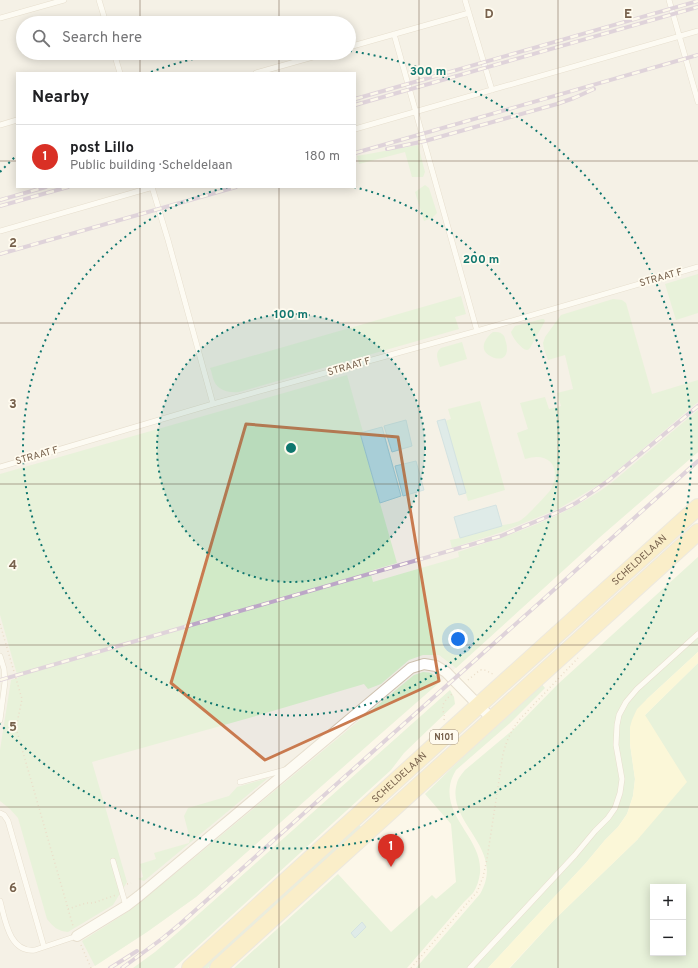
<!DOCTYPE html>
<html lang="en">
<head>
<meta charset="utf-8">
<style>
	:root { --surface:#fff; --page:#f2f2f2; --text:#202124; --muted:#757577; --line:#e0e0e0; --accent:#d93025 }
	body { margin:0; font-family:Overpass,sans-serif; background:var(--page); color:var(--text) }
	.controls { position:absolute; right:12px; bottom:12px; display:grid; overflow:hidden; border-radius:0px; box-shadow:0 2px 10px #0003 }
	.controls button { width:36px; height:36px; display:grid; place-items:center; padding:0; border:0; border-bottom:1px solid var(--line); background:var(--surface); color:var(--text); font:20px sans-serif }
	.you { position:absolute; left:458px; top:639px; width:14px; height:14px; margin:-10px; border:3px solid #fff; border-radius:50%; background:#1a73e8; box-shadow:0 0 0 6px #1a73e833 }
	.badge { display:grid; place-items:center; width:26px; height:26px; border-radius:50%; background:var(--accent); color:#fff; font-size:13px; font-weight:700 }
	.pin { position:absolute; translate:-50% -33px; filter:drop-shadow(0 1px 2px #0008) }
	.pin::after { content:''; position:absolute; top:21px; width:14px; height:12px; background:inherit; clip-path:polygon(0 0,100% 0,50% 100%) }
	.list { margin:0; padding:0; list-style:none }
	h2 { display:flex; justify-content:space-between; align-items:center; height:52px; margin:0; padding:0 16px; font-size:17px }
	h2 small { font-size:13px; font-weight:400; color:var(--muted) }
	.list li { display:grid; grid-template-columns:26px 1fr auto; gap:12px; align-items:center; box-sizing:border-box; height:64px; padding:0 16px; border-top:1px solid var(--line) }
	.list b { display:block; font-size:15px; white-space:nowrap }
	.list p { margin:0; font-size:13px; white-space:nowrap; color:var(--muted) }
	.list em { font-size:13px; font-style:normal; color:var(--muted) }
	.icon { flex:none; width:22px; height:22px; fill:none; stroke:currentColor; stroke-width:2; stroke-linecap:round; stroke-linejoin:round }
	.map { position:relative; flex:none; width:698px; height:968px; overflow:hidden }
	.search { position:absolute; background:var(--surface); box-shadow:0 2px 10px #0003; left:16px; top:16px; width:340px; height:44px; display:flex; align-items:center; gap:10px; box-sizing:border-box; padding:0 14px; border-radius:22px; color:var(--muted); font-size:15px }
	.panel { position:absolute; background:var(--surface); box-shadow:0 2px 10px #0003; left:16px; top:72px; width:340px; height:116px; border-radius:0px }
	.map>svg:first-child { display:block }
	.industrial { fill:#ede9e2; fill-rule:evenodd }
	.green { fill:#d1eac7; fill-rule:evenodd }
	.sand { fill:#fbf5c4 }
	.water { fill:#bddbe6; stroke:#a3c9d8 }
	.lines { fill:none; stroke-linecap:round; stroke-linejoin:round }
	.service-casing { stroke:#cec0ae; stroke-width:6 }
	.minor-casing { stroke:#cec0ae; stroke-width:12 }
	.primary-casing { stroke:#dcd6d0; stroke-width:18 }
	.path { stroke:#d7bea3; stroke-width:1.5; stroke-dasharray:1 3; stroke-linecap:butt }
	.service { stroke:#fff; stroke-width:5 }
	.minor { stroke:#fff; stroke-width:10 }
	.primary { stroke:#f9e3a3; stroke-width:16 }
	.rail-casing { stroke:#bca6c7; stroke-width:4 }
	.rail { stroke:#fffbef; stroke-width:2.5; stroke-dasharray:8; stroke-linecap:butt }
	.marked { fill:none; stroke:#c97a4f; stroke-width:3; stroke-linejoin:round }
	.grid { fill:none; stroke:#77614c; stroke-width:1; stroke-opacity:0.55 }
	.ring { fill:none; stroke:#0f766e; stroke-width:2; stroke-dasharray:2 4 }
	.labels { text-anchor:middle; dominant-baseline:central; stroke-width:3.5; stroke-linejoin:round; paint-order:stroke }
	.shield { fill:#fffbef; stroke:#a08f7d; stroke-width:1 }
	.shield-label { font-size:9px; font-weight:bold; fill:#77614c }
	.street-label { font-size:10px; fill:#77614c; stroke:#fffbef }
	.grid-label { font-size:13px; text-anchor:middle; font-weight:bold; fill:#77614c; stroke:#fffbef; stroke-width:3.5; stroke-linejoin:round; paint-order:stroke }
	.centre { fill:#0f766e; stroke:#fffbef; stroke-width:2 }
	.ring-label { font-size:12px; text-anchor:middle; font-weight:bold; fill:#0f766e; stroke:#fffbef; stroke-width:3.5; stroke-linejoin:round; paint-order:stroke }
</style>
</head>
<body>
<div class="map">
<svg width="698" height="968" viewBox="0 0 698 968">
	<rect width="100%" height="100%" fill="#fcf7e9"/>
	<path class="industrial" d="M 0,0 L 698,0 L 698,452 L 600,537 L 441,681 L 385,730 L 196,897 L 147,932 L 91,968 L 0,968 ZM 23,23 L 349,23 L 349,53 L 23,53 ZM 17,73 L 355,73 L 355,187 L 17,187 Z"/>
	<path class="green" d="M 418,145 L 425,172 L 423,177 L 412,177 L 405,152 L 359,164 L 357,156 Z
		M 425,185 L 429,188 L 437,213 L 432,218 L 424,221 L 415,192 Z
		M 698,274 L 698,313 L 676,320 L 665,284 Z
		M 461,296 L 466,314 L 455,317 L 459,329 L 239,392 C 230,393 218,391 214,381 C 212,377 212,372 210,368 Z
		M 613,299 L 622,300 L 626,303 L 652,394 L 698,380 L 698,402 L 605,481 L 577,498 L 558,509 L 502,532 L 452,548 L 450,540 C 468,537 486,530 503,525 C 509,524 516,523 521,520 C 525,518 550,492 551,489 C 562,467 549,451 525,459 L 517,433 L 528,429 L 520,403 L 545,397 L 549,409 L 561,406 L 557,393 L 573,389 L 565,355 L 548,360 L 544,349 L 543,343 L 545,337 L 561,315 Z
		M 542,319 L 544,319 L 545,321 L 530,348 C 529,349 528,350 527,350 C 522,350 512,337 511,332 L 515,326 Z
		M 493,332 C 497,332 500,332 502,334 C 505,336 505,339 506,342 C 509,354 505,362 492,357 C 478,351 484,339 493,332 Z
		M 462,342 L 467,359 L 440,367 C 438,360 434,353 441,348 Z
		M 347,375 L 363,432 L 360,433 L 397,563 L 370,571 L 373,582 L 459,557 L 458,552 C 511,535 565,517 610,484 L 698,410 L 698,452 L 600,537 L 456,668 L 439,655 L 423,655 L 409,660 L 381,684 L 368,689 L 364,684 L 249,718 L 92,762 L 127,882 L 113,905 L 68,932 C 58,931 53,927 47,919 L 18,818 L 10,809 L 0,801 L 0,750 L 11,680 L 18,678 L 0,615 L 0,474 Z
		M 480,401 L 505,490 L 468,501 L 445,421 L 451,419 L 448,409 Z
		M 698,557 L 698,652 L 647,699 L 630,744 L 635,779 L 633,796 L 627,814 L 618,827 L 605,840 L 585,864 L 488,968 L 416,968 L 480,894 C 507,848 445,823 457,783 C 458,778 462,774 465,770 L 514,729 L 558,684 Z
		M 698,663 L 698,968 L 510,968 L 554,920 L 638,839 L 645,715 ZM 653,887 L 683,887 L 683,953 L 653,953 Z
		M 423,672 C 432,672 435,675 441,681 L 385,730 L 196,897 L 147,932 L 95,966 L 82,941 L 129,911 L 188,863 L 414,675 Z
		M 540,682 L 545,688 L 510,723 L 456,770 C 454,774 452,777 451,781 C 441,817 483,838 480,873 C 479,880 477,887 473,893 C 470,896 467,899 464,902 L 407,968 L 234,968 L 338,874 L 391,932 L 432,895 L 436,899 L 456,882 L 451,824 L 425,794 Z
		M 450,690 L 454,697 L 455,704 L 404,753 L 391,770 L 174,968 L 133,968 L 155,952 L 183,928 Z
		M 268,778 L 144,881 L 138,879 L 143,877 L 140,864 L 156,859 L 154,853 L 189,843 L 190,839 L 184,816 L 188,808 L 229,796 L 237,787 Z
		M 357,823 L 362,828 L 208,968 L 198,968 Z"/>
	<path class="sand" d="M 698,652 L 698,663 L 645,715 L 687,782 L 638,839 L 554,920 L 509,968 L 488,968 L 585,864 L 605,840 L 618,827 L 627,814 L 633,796 L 635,779 L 630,744 L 630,727 L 632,720 L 637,709 L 647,699 Z"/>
	<path class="water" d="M 445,419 L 466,493 L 459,495 L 437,421 Z
		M 406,420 L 412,446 L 392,452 L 384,426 Z
		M 382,427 L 401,496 L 380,503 L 360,433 Z
		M 416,461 L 424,490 L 403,496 L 395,466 Z
		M 496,505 L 502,526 L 460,538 L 454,517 Z
		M 362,922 L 366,927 L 355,938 L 351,933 Z"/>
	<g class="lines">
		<g class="service-casing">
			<path id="service" d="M 99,0 L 106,23
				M 465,0 L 492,90
				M 669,0 L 698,102
				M 0,18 L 64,0
				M 394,34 L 477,331
				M 349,47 L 469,13
				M 114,53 L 120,73
				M 256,73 L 327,53
				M 0,125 L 17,120
				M 355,129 L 698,31
				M 152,187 L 168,240 L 213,404
				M 0,231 L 153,187
				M 0,467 L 213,404 L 477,331 L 698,267
				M 0,656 L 4,669 L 5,682 L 0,720
				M 240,782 L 285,770
				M 0,813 L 4,815 L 8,821 L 44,947 L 77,936
				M 113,861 L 126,906
				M 0,901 C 5,919 9,953 35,950 C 38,949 41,948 44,947
				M 470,968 L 575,855 L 595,831 L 608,818 L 615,808 L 620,793 L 622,779 L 616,745 L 617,725 L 619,715 L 626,702 L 637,689 L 698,634"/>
		</g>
		<g class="minor-casing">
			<path id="minor" d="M 77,936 L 126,906 L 139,896 L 411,668 L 424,664 L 436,666 L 446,672 L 492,719"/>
		</g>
		<g class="primary-casing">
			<g id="primary">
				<path id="s1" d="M 190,968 L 479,705 L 698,507"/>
				<path d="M 218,968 L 698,532"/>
			</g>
		</g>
		<path class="path" d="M 0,624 L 22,699 L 16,728 L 73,926
			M 468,680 L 480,670 C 488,669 489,674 495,674
			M 444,720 C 445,716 444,715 443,710 C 441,703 448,698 453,693
			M 127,884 L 131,883
			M 68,909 L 86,903 L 93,903 L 116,895
			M 81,945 L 91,968
			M 411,968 L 477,892 L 483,877 L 487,859 L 503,754 C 507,739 511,731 520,719 L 578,658"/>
		<use href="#service" class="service"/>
		<use href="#minor" class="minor"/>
		<use href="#primary" class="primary"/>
		<g class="rail-casing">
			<path id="rail" d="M 355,99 L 698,1
				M 355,105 L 698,7
				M 387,149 L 425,141 L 557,104 L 574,98 L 594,89
				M 355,153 L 698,55
				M 0,200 L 46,187
				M 0,206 L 68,187
				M 0,254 L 236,187
				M 0,680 L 501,536 C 526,525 552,516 576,503 C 587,496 598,488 609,480 L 698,406
				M 110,968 L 137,951
				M 122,968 L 163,938 L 180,924 L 698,461"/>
		</g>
		<use href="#rail" class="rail"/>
	</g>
	<path d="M0 0H698V968H0ZM 246,424 L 398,437 L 439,681 L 265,760 L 171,683 Z" fill="#fcf7e9" fill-opacity=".55" fill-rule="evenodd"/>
	<path class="marked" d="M 246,424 L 398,437 L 439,681 L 265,760 L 171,683 Z"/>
	<path class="grid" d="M 140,0 L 140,23M 279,0 L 279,23M 419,0 L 419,968M 558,0 L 558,968M 140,53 L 140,73M 279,53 L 279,73M 0,161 L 17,161M 355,161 L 698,161M 140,187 L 140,968M 279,187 L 279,968M 0,323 L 698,323M 0,484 L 698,484M 0,645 L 698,645M 0,807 L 698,807"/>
	<circle cx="291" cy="448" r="134" fill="#0f766e" fill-opacity=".12"/>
	<g class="ring">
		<circle cx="291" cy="448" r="134"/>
		<path d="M354 187A268 268 0 1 1 228 187"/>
		<path d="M0 172A401 401 0 0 1 15 157M151 72A401 401 0 0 1 221 53M350 51A401 401 0 1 1 0 724"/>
	</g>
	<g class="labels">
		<rect class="shield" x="430" y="730" width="28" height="14" rx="3"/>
		<g class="shield-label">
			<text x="444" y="737">N101</text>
		</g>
		<g class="street-label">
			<text transform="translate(661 278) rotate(-16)">STRAAT F</text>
			<text transform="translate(349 367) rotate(-16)">STRAAT F</text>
			<text transform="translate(37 456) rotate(-16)">STRAAT F</text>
			<text stroke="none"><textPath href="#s1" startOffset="607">SCHELDELAAN</textPath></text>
			<text stroke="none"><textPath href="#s1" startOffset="283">SCHELDELAAN</textPath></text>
		</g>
	</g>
	<g class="grid-label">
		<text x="489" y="18">D</text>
		<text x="628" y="18">E</text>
		<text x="13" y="247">2</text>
		<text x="13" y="408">3</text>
		<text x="13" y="569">4</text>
		<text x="13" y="731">5</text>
		<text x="13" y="892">6</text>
	</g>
	<circle cx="291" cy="448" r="6" class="centre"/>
	<g class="ring-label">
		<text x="428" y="75">300 m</text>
		<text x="481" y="263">200 m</text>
		<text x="291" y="318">100 m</text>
	</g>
</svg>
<div class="controls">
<button>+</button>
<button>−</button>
</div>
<div class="you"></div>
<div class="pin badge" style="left:391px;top:867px">1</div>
<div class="search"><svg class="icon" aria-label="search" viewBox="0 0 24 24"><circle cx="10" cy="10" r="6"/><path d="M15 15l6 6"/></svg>Search here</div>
<section class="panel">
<h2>Nearby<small></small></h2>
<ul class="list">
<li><span class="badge">1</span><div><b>post Lillo</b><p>Public building · Scheldelaan</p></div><em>180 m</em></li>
</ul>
</section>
</div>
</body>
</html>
